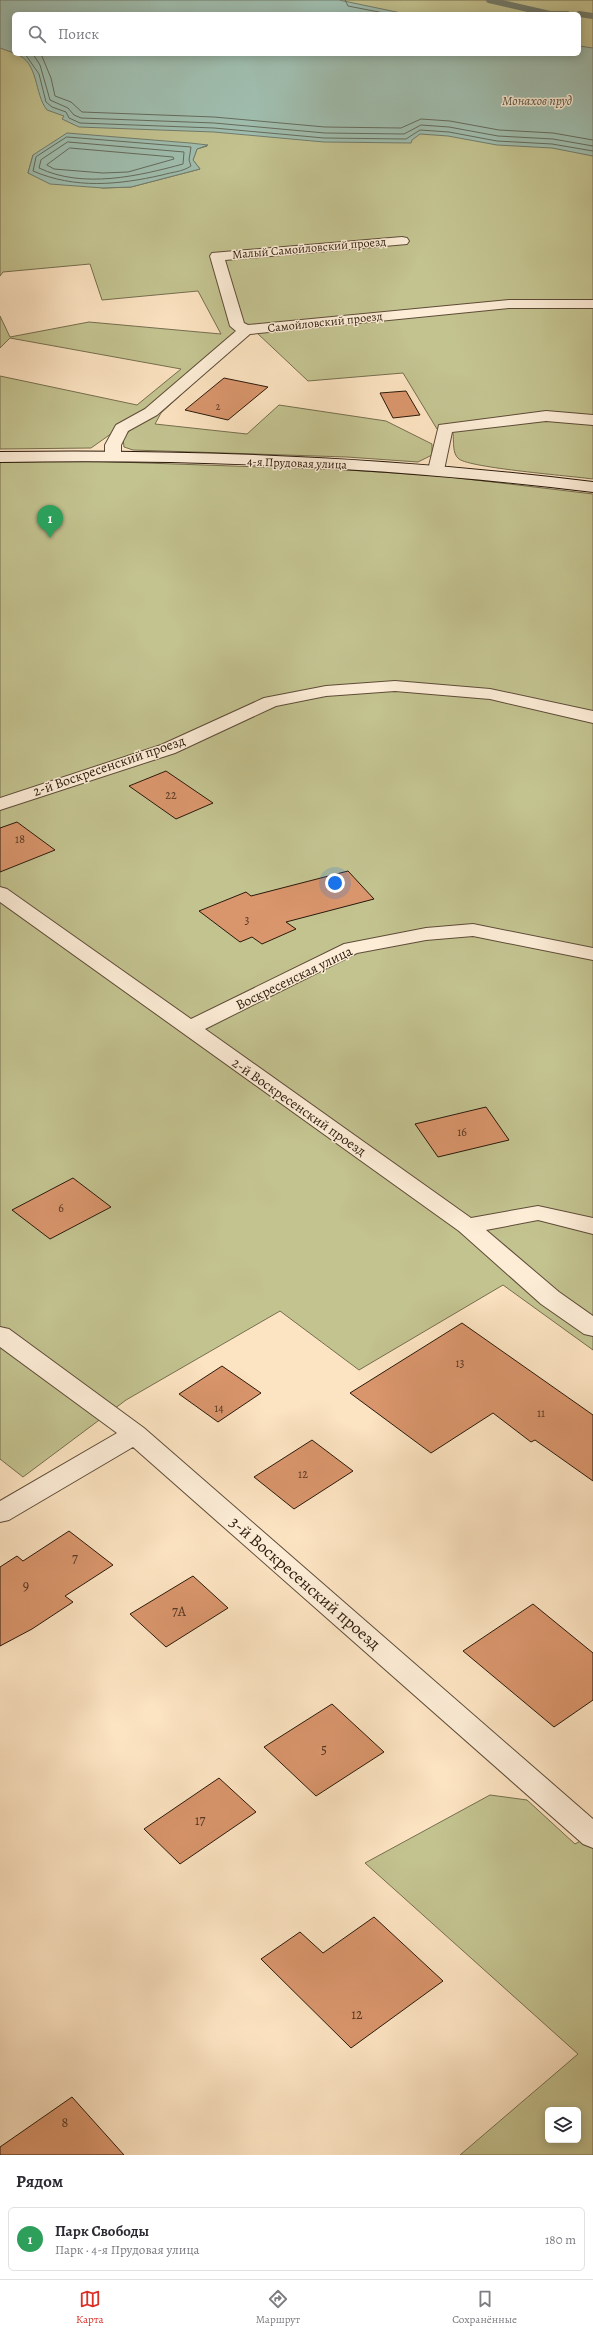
<!DOCTYPE html>
<html lang="ru">
<head>
<meta charset="utf-8">
<style>
	:root { --surface:#fff; --page:#f2f2f3; --text:#2b2b33; --muted:#7c7c81; --line:#e1e1e2; --accent:#d93025 }
	body { margin:0; font-family:Alegreya,serif; background:var(--page); color:var(--text) }
	.controls { position:absolute; right:12px; bottom:12px; display:grid; overflow:hidden; border-radius:6px; box-shadow:0 2px 10px #0003 }
	.controls button { width:36px; height:36px; display:grid; place-items:center; padding:0; border:0; border-bottom:1px solid var(--line); background:var(--surface); color:var(--text); font:20px sans-serif }
	.you { position:absolute; left:335px; top:883px; width:14px; height:14px; margin:-10px; border:3px solid #fff; border-radius:50%; background:#1a73e8; box-shadow:0 0 0 6px #1a73e833 }
	.badge { display:grid; place-items:center; width:26px; height:26px; border-radius:50%; background:var(--accent); color:#fff; font-size:13px; font-weight:700 }
	.pin { position:absolute; translate:-50% -33px; filter:drop-shadow(0 1px 2px #0008) }
	.pin::after { content:''; position:absolute; top:21px; width:14px; height:12px; background:inherit; clip-path:polygon(0 0,100% 0,50% 100%) }
	.list { margin:0; padding:0; list-style:none }
	h2 { display:flex; justify-content:space-between; align-items:center; height:52px; margin:0; padding:0 16px; font-size:17px }
	h2 small { font-size:13px; font-weight:400; color:var(--muted) }
	.list li { display:grid; grid-template-columns:26px 1fr auto; gap:12px; align-items:center; box-sizing:border-box; height:64px; margin:0 8px 8px; padding:0 8px; border:1px solid var(--line); border-radius:6px }
	.list b { display:block; font-size:15px; white-space:nowrap }
	.list p { margin:0; font-size:13px; white-space:nowrap; color:var(--muted) }
	.list em { font-size:13px; font-style:normal; color:var(--muted) }
	.icon { flex:none; width:22px; height:22px; fill:none; stroke:currentColor; stroke-width:2; stroke-linecap:round; stroke-linejoin:round }
	.map { position:relative; flex:none; width:593px; height:2155px; overflow:hidden }
	.search { position:absolute; background:var(--surface); box-shadow:0 2px 10px #0003; left:12px; right:12px; top:12px; height:44px; display:flex; align-items:center; gap:10px; box-sizing:border-box; padding:0 14px; border-radius:6px; color:var(--muted); font-size:15px }
	.sheet { height:124px; background:var(--surface) }
	nav { display:flex; justify-content:space-around; align-items:center; box-sizing:border-box; height:56px; border-top:1px solid var(--line); background:var(--surface); font-size:11px; color:var(--muted) }
	nav a { display:grid; justify-items:center; gap:2px }
	nav .on { color:var(--accent) }
	.map>svg:first-child { display:block }
	.green { fill:#c3c390; stroke:#766e4e; fill-rule:evenodd }
	.water { fill:#a0beaf; stroke:#717c6d }
	.lines { fill:none; stroke-linecap:round; stroke-linejoin:round }
	.shore { stroke:#656c5d; stroke-width:1 }
	.stream { stroke:#717c6d; stroke-width:6 }
	.building { fill:#d9956c; stroke:#2a190b }
	.street-casing { stroke:#5e4c38; stroke-width:2 }
	.secondary-casing { stroke:#2a190b; stroke-width:2 }
	.street { fill:#fdedd7; fill-rule:evenodd }
	.secondary { fill:#fdedd7; fill-rule:evenodd }
	.labels { text-anchor:middle; dominant-baseline:central; stroke-width:3; stroke-linejoin:round; paint-order:stroke }
	.far-number-label { font-size:10px; fill:#563823 }
	.far-street-label { font-size:12px; fill:#2a190b; stroke:#fdedd7 }
	.number-label { font-size:12px; fill:#563823 }
	.far-water-label { font-size:13px; font-style:italic; fill:#535344; stroke:#fdedd7 }
	.street-label { font-size:14px; fill:#2a190b; stroke:#fdedd7 }
	.near-number-label { font-size:14px; fill:#563823 }
	.near-street-label { font-size:17px; fill:#2a190b; stroke:#fdedd7 }
</style>
</head>
<body>
<div class="map">
<svg width="593" height="2155" viewBox="0 0 593 2155">
	<rect width="100%" height="100%" fill="#fce3c1"/>
	<filter id="stains"><feTurbulence type="fractalNoise" baseFrequency=".005" numOctaves="4"/><feColorMatrix values="0 0 0 0 .2 0 0 0 0 .09 0 0 0 0 .02 0 0 0 .5 -.17"/></filter>
	<radialGradient id="worn" r=".72"><stop offset=".6" stop-color="#630" stop-opacity="0"/><stop offset="1" stop-color="#630" stop-opacity=".3"/></radialGradient>
	<path class="green" d="M 0,0 L 593,0 L 593,479 C 571,476 471,468 459,459 C 452,454 454,441 453,433 L 437,429 L 403,373 L 308,381 L 256,332 L 248,334 L 161,413 L 155,424 L 247,434 L 279,405 L 386,421 L 432,444 L 432,455 L 418,462 L 347,457 L 133,450 L 124,447 L 123,438 L 132,428 L 115,431 L 91,448 L 0,449 L 0,376 L 137,405 L 181,369 L 10,338 L 0,348 L 0,316 L 10,337 L 89,322 L 221,334 L 198,291 L 102,300 L 90,264 L 3,272 L 0,276 ZM 14,14 L 579,14 L 579,54 L 14,54 ZM 207,146 L 197,149 L 193,160 L 200,169 L 131,187 L 103,188 L 28,173 L 33,155 Z
		M 88,461 L 347,470 L 442,476 L 593,494 L 593,1350 L 503,1285 L 359,1370 L 280,1311 L 126,1400 L 23,1477 L 0,1459 L 0,462 Z
		M 490,1795 L 527,1800 L 575,1844 L 593,1834 L 593,2155 L 460,2155 L 578,2054 L 365,1863 ZM 548,2110 L 578,2110 L 578,2140 L 548,2140 Z"/>
	<path class="water" d="M 0,0 L 339,0 L 406,14 L 14,14 L 14,53 L 0,48 Z
		M 579,46 L 593,48 L 593,156 L 552,148 L 497,145 L 448,136 L 420,134 L 412,140 L 411,143 L 324,142 L 214,132 L 79,127 L 62,119 L 64,116 L 47,110 C 34,94 39,62 16,54 L 579,54 Z
		M 67,133 L 190,143 L 208,145 L 197,149 L 193,160 L 200,169 L 131,187 L 103,188 L 50,184 L 28,173 L 33,155 Z"/>
	<g class="lines">
		<path class="shore" d="M 345,0 L 348,6 L 389,14
			M 25,54 L 39,74 L 46,102 L 52,107 L 66,112 L 69,118 L 80,123 L 214,128 L 324,138 L 406,139 L 420,130 L 449,132 L 497,141 L 552,144 L 593,151
			M 33,54 L 40,65 L 50,100 L 68,108 L 74,115 L 81,118 L 214,123 L 325,133 L 404,134 L 421,125 L 449,127 L 498,136 L 553,139 L 593,146
			M 41,54 L 51,78 L 55,96 L 71,102 L 82,112 L 214,117 L 325,127 L 401,128 L 421,119 L 450,121 L 499,130 L 553,133 L 593,140
			M 67,137 L 191,147 L 189,160 L 191,166 C 182,172 172,172 162,175 C 118,185 75,189 33,171 L 36,157 Z
			M 68,142 L 184,152 L 183,164 C 139,176 83,189 39,168 L 41,160 Z
			M 70,148 L 173,157 L 174,159 L 128,172 L 103,173 L 54,169 L 47,165 Z"/>
		<path class="stream" d="M 489,0 L 550,14 L 567,14
			M 579,14 L 593,16"/>
	</g>
	<path class="building" d="M 224,378 L 268,387 L 228,420 L 185,410 Z
		M 406,391 L 420,415 L 393,418 L 380,393 Z
		M 166,771 L 213,803 L 176,819 L 129,786 Z
		M 17,822 L 55,850 L 0,872 L 0,828 Z
		M 348,871 L 374,899 L 286,922 L 296,929 L 262,944 L 252,937 L 240,942 L 199,911 L 246,892 L 251,896 Z
		M 486,1107 L 509,1140 L 438,1157 L 415,1124 Z
		M 73,1178 L 111,1207 L 50,1239 L 12,1210 Z
		M 462,1323 L 593,1415 L 593,1481 L 535,1440 L 531,1442 L 493,1413 L 431,1453 L 350,1393 Z
		M 222,1366 L 261,1393 L 218,1422 L 179,1394 Z
		M 312,1440 L 353,1471 L 294,1509 L 254,1477 Z
		M 69,1531 L 113,1565 L 65,1596 L 73,1602 L 32,1629 L 0,1646 L 0,1567 L 17,1556 L 23,1561 Z
		M 193,1576 L 228,1608 L 166,1647 L 130,1614 Z
		M 533,1604 L 593,1653 L 593,1700 L 554,1727 L 463,1651 Z
		M 332,1704 L 384,1752 L 316,1796 L 264,1747 Z
		M 219,1778 L 256,1812 L 180,1864 L 144,1829 Z
		M 374,1917 L 443,1981 L 351,2048 L 261,1959 L 300,1932 L 323,1953 Z
		M 72,2097 L 124,2155 L 0,2155 L 0,2147 Z"/>
	<g class="lines">
		<g class="street-casing">
			<path id="street" d="M 402,237 L 407,238 L 409,241 L 407,244 L 225,260 L 244,323 L 248,325 L 509,300 L 593,300 L 593,308 L 509,308 L 250,334 L 157,415 L 128,431 L 121,445 L 121,456 L 119,459 L 107,459 L 105,456 L 105,445 L 116,425 L 145,409 L 236,331 L 230,326 L 210,256 L 212,253 Z
				M 546,411 L 593,415 L 593,425 L 546,421 L 452,432 L 444,470 L 442,473 L 430,473 L 428,470 L 439,425 Z
				M 395,681 L 490,689 L 593,711 L 593,723 L 490,699 L 395,691 L 326,696 L 276,706 L 175,753 L 0,810 L 0,798 L 161,745 L 264,698 L 326,686 Z
				M 0,887 L 7,889 L 191,1019 L 344,944 L 426,928 L 473,924 L 593,948 L 593,960 L 473,936 L 426,940 L 357,953 L 205,1029 L 471,1218 L 538,1206 L 593,1218 L 593,1234 L 538,1220 L 486,1230 L 559,1292 L 593,1316 L 593,1336 L 584,1334 L 541,1304 L 459,1231 L 0,902 Z
				M 0,1327 L 9,1329 L 144,1428 L 593,1819 L 593,1848 L 583,1844 L 133,1447 L 9,1520 L 0,1522 L 0,1501 L 117,1433 L 0,1347 Z"/>
		</g>
		<g class="secondary-casing">
			<path id="secondary" d="M 0,452 C 197,449 397,458 593,482 L 593,492 C 397,468 197,458 0,462 Z"/>
		</g>
		<use href="#street" class="street"/>
		<use href="#secondary" class="secondary"/>
	</g>
	<g class="labels">
		<g class="far-number-label">
			<text x="218" y="406">2</text>
		</g>
		<g class="far-street-label">
			<text transform="translate(309 248) rotate(-5)">Малый Самойловский проезд</text>
			<text transform="translate(325 322) rotate(-6)">Самойловский проезд</text>
			<text transform="translate(297 463) rotate(2)">4-я Прудовая улица</text>
		</g>
		<g class="number-label">
			<text x="171" y="795">22</text>
			<text x="20" y="839">18</text>
			<text x="247" y="920">3</text>
			<text x="462" y="1132">16</text>
			<text x="61" y="1208">6</text>
			<text x="460" y="1363">13</text>
			<text x="219" y="1408">14</text>
			<text x="541" y="1413">11</text>
			<text x="303" y="1474">12</text>
		</g>
		<g class="far-water-label">
			<text x="537" y="100">Монахов пруд</text>
		</g>
		<g class="street-label">
			<text transform="translate(109 766) rotate(-19)">2-й Воскресенский проезд</text>
			<text transform="translate(294 978) rotate(-26)">Воскресенская улица</text>
			<text transform="translate(299 1107) rotate(35)">2-й Воскресенский проезд</text>
		</g>
		<g class="near-number-label">
			<text x="75" y="1558">7</text>
			<text x="26" y="1585">9</text>
			<text x="179" y="1611">7А</text>
			<text x="324" y="1749">5</text>
			<text x="200" y="1820">17</text>
			<text x="357" y="2014">12</text>
			<text x="65" y="2122">8</text>
		</g>
		<g class="near-street-label">
			<text transform="translate(305 1583) rotate(41)">3-й Воскресенский проезд</text>
		</g>
	</g>
	<rect width="100%" height="100%" filter="url(#stains)"/>
	<rect width="100%" height="100%" fill="url(#worn)"/>
</svg>
<div class="controls">
<button><svg class="icon" aria-label="layers" viewBox="0 0 24 24"><path d="M12 4l9 5-9 5-9-5zM3 14l9 5 9-5"/></svg></button>
</div>
<div class="you"></div>
<div class="pin badge" style="left:50px;top:538px;background:#2e9e5b">1</div>
<div class="search"><svg class="icon" aria-label="search" viewBox="0 0 24 24"><circle cx="10" cy="10" r="6"/><path d="M15 15l6 6"/></svg>Поиск</div>
</div>
<section class="sheet">
<h2>Рядом<small></small></h2>
<ul class="list">
<li><span class="badge" style="background:#2e9e5b">1</span><div><b>Парк Свободы</b><p>Парк · 4-я Прудовая улица</p></div><em>180 m</em></li>
</ul>
</section>
<nav>
<a class="on"><svg class="icon" aria-label="map" viewBox="0 0 24 24"><path d="M3 6l6-2 6 2 6-2v14l-6 2-6-2-6 2zM9 4v14M15 6v14"/></svg>Карта</a>
<a><svg class="icon" aria-label="directions" viewBox="0 0 24 24"><path d="M12 3l9 9-9 9-9-9zM9 14v-3h6M13 9l2 2-2 2"/></svg>Маршрут</a>
<a><svg class="icon" aria-label="saved" viewBox="0 0 24 24"><path d="M7 4h10v16l-5-4-5 4z"/></svg>Сохранённые</a>
</nav>
</body>
</html>
